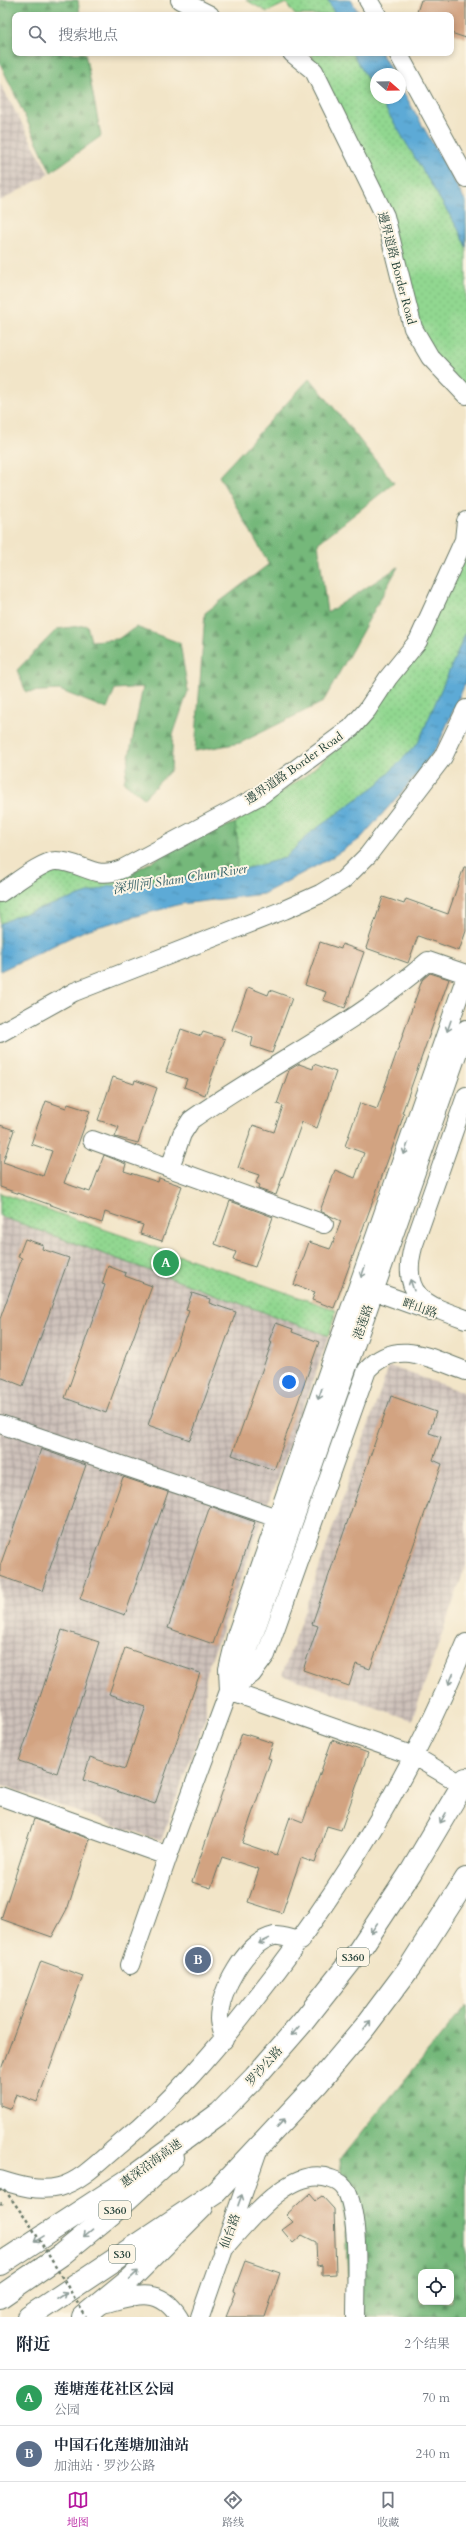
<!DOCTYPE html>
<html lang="zh">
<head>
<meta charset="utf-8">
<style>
	:root { --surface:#fff; --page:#f6f6f7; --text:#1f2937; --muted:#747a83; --line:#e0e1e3; --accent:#b5179e }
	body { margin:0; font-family:Cardo,"Noto Serif SC",serif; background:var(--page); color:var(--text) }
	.controls { position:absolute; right:12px; bottom:12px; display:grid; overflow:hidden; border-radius:8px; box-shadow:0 2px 6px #0003 }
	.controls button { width:36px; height:36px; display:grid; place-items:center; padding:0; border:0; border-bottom:1px solid var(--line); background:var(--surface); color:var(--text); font:20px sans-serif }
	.compass { position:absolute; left:370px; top:68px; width:36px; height:36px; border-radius:50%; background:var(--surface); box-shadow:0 2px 6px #0003; rotate:110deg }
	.you { position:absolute; left:289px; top:1382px; width:14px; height:14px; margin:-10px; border:3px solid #fff; border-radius:50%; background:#1a73e8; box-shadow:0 0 0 6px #1a73e833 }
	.badge { display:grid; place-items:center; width:26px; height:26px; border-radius:50%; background:var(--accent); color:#fff; font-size:13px; font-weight:700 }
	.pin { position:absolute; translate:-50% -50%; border:2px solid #fff; box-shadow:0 1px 4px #0006 }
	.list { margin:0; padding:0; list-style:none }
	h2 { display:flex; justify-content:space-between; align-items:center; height:52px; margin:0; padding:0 16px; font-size:17px }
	h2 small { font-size:13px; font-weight:400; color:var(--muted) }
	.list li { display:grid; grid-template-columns:26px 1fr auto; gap:12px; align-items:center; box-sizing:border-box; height:56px; padding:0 16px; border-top:1px solid var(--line) }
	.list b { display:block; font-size:15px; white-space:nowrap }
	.list p { margin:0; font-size:13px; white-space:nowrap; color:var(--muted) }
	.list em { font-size:13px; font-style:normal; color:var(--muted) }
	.icon { flex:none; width:22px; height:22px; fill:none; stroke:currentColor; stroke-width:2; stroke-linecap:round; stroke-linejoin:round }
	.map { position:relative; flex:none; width:466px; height:2317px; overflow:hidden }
	.search { position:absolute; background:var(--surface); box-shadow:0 2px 6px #0003; left:12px; right:12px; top:12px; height:44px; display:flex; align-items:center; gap:10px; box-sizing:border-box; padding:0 14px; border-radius:8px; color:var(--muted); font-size:15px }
	.sheet { height:164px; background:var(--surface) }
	nav { display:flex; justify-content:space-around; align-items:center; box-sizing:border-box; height:56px; border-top:1px solid var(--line); background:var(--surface); font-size:11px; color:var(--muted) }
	nav a { display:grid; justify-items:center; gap:2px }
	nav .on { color:var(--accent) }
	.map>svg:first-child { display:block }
	.industrial { fill:url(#industrial-grid) }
	.grass { fill:url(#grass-dots); stroke:#588a62 }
	.forest { fill:url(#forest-firs); stroke:#4a7a57; fill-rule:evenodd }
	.water { fill:url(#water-ripples); stroke:#3e7485 }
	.building { fill:#d2a381 }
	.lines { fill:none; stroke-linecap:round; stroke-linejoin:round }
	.minor-casing { stroke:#697868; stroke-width:20 }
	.major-casing { stroke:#697868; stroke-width:24 }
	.highway-casing { stroke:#697868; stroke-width:24 }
	.path { stroke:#697868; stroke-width:2.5; stroke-dasharray:3 3; stroke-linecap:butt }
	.minor { stroke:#fff; stroke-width:18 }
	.major { stroke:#fff; stroke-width:22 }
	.highway { stroke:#fff; stroke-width:22 }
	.path-bridge { stroke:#697868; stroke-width:2.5; stroke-dasharray:3 3; stroke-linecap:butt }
	.oneway { stroke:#8f9e9a }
	.labels { text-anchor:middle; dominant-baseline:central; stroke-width:4; stroke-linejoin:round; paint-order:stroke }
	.shield { fill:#fcf5e5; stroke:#617469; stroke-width:1 }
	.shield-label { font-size:11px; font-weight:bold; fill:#1f3d34 }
	.street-label { font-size:12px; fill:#1f3d34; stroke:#fcf5e5 }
	.water-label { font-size:13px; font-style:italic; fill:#325e65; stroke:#fcf5e5 }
</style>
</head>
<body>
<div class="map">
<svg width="466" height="2317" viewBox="0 0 466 2317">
	<defs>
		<pattern id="industrial-grid" width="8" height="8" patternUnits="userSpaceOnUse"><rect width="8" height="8" fill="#cec1ba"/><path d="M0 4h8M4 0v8" fill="none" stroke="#a79e98"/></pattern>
		<pattern id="grass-dots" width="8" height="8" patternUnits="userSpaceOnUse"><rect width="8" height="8" fill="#91d790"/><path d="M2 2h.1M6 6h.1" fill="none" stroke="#7db97d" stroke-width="1.8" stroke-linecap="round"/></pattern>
		<pattern id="forest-firs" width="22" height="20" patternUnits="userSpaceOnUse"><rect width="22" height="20" fill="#74b87a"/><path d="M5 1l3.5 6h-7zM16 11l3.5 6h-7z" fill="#5f9765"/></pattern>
		<pattern id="water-ripples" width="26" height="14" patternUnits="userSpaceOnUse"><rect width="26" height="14" fill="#5daad6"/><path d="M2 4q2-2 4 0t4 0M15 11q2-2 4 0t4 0" fill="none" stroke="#4c8cae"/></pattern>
	</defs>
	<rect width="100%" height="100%" fill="#fcf5e5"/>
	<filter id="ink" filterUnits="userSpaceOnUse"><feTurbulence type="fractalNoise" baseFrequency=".025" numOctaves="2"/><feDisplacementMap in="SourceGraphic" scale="8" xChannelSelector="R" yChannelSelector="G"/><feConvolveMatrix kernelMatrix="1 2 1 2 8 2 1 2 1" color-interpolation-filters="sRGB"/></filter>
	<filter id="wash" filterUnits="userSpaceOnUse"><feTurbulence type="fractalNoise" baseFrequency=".012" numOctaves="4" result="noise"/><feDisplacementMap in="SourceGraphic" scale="16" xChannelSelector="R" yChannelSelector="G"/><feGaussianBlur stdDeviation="0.9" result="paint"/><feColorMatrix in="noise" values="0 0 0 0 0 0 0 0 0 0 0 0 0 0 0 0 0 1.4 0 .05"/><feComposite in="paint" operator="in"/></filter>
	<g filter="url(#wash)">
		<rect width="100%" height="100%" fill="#f2e5c8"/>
		<path class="industrial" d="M 0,83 L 49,174 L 0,201 Z
			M 0,1216 L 329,1336 L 206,1673 L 206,1715 L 161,1841 L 0,1785 Z
			M 389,1366 L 466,1393 L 466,1565 L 412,1720 L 282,1675 Z"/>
		<path class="grass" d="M 246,0 L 336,0 L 343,15 L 295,15 L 286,3 L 267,12 Z
			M 312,53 L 365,53 L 376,74 L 376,98 L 392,98 L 466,224 L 466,403 L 428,353 L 385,216 L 314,71 Z
			M 466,521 L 466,660 L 407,766 L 306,857 L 235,882 L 235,823 L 305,776 L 368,722 L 429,628 Z
			M 137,867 L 119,900 L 0,947 L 0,905 L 46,873 L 61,871 L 97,882 L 110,881 Z
			M 0,1193 L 336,1310 L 329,1336 L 0,1216 Z"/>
		<path class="forest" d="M 0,0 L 78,0 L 80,15 L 15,15 L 15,53 L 85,53 L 101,136 L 51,172 L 0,63 Z
			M 310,378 L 394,483 L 318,543 L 327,613 L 398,567 L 323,702 L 240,743 L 195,751 L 205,613 L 269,564 L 219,476 Z
			M 87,625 L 91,641 L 118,639 L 136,627 L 180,643 L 188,691 L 173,735 L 171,770 L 144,798 L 124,782 L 143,687 L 115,689 L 107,709 L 59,690 L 26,692 L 17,670 L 57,629 Z
			M 235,823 L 238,844 L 236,877 L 124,890 L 138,869 L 195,838 Z
			M 466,2005 L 466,2317 L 351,2317 L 340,2159 ZM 421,2272 L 451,2272 L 451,2302 L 421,2302 Z"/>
		<path class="water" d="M 328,0 L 351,0 L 360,15 L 335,15 Z
			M 352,53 L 381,53 L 393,74 L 376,74 L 376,93 Z
			M 400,86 L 466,202 L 466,247 L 458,229 L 379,98 L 400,98 Z
			M 466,632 L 466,682 L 437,747 L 409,784 L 360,839 L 329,859 L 263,894 L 181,904 L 86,930 L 0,971 L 0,924 L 14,917 L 110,886 L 226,874 L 285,858 L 310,833 L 378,784 L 418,743 Z"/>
		<g id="blocks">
			<path class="building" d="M 421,0 L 466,0 L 466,38 L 451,33 L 451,15 L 416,15 Z
				M 464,867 L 466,867 L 466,931 L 459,951 L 418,936 L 408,963 L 366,948 L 383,897 L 404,904 L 406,899 L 448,914 Z
				M 320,942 L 341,949 L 342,944 L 364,952 L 345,1008 L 323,1000 L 326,992 L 305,985 Z
				M 430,973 L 449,979 L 402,1113 L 404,1114 L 398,1132 L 334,1308 L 312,1300 L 315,1292 L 294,1285 L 309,1242 L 330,1249 L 332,1245 L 341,1221 L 320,1211 L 335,1170 L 355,1178 L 364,1153 L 345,1146 L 360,1103 L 377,1109 L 422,980 Z
				M 248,987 L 268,995 L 270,990 L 292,998 L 272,1053 L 251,1046 L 253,1038 L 232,1030 Z
				M 181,1029 L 201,1036 L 203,1032 L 225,1039 L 205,1095 L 184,1087 L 187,1079 L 166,1072 Z
				M 299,1064 L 313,1069 L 314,1064 L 336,1072 L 317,1128 L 302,1122 L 276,1195 L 258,1189 L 260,1185 L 256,1183 L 259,1175 L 238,1168 L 253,1125 L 274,1132 L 283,1106 L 277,1104 L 289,1070 Z
				M 113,1077 L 134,1084 L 135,1080 L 157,1088 L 138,1143 L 115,1137 L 119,1127 L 98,1120 Z
				M 46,1101 L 66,1108 L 68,1104 L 90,1111 L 64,1183 L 90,1192 L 104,1155 L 126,1164 L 124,1171 L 158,1182 L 159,1178 L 182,1186 L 162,1241 L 140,1234 L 143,1225 L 105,1212 L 102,1223 L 0,1187 L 0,1125 L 14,1130 L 3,1162 L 43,1176 L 52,1151 L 31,1144 Z
				M 230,1201 L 273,1217 L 255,1267 L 233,1260 L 236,1252 L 215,1244 Z
				M 25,1239 L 43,1245 L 42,1249 L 69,1258 L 23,1386 L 0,1377 L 0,1319 L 22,1258 L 18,1257 Z
				M 108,1266 L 126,1273 L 125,1276 L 152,1286 L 106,1413 L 65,1398 L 105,1285 L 102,1284 Z
				M 192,1293 L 210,1299 L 209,1303 L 236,1312 L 190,1440 L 148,1425 L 189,1311 L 186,1310 Z
				M 276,1323 L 293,1329 L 292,1332 L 319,1342 L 274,1470 L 232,1455 L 272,1342 L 269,1340 Z
				M 391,1396 L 436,1412 L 429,1433 L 441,1437 L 433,1460 L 442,1464 L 370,1669 L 356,1664 L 349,1686 L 303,1670 L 318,1626 L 312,1624 Z
				M 41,1449 L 86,1465 L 42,1591 L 0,1576 L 0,1566 Z
				M 123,1477 L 168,1492 L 125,1615 L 80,1599 Z
				M 210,1506 L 255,1522 L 213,1644 L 168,1628 Z
				M 62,1630 L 99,1642 L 57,1773 L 19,1761 Z
				M 125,1648 L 200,1673 L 155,1804 L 83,1780 L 90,1757 L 125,1769 L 146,1706 L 109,1694 Z
				M 242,1733 L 273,1743 L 268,1758 L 271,1759 L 242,1843 L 277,1855 L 290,1817 L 303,1822 L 332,1740 L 368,1753 L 341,1830 L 327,1826 L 315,1863 L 301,1858 L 282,1913 L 248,1902 L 259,1869 L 222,1857 L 211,1888 L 192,1882 Z
				M 34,1819 L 90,1839 L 68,1907 L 52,1937 L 1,1919 Z
				M 41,1961 L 83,1976 L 37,2102 L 16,2094 L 11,2109 L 0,2105 L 0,2072 Z
				M 310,2193 L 316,2200 L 322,2196 L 334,2209 L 336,2274 L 322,2275 L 322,2265 L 317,2266 L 316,2242 L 302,2235 L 293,2243 L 282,2230 L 293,2222 L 286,2215 Z
				M 245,2261 L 280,2273 L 265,2317 L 226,2317 L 236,2292 L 234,2291 Z"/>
		</g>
	</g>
	<g filter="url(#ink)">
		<use href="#blocks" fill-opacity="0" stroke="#697868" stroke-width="1"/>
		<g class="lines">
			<g class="minor-casing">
				<path id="minor" d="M 180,0 L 210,15
					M 368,0 L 377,15
					M 292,53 L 314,71 L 385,216 L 413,328 L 430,357 L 466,395
					M 398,53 L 466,178
					M 0,893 C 13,885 42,861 56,861 C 82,861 94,881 122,869 L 261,795 L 351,728 L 367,710 L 388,678 L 418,641 L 464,540 L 466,521
					M 466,976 L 236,1636 L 228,1669 L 229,1691 L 252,1674 L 266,1655 L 367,1370 C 397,1337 431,1359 466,1371
					M 0,1033 L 74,992 L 284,910 L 320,894 L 343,880 L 368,855 L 443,757 L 466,709
					M 466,1096 L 413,1247 C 400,1297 426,1305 466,1319
					M 92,1140 L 324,1224
					M 170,1167 L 182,1134 L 191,1120 C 269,1065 356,1024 428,961 L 466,974
					M 374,1291 L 430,1311
					M 0,1424 L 277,1518
					M 229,1691 L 414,1756 L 463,1785
					M 0,1796 L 168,1856 L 229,1691 L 245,1660 L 466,1029
					M 130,1965 L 168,1856
					M 224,2040 C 222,2033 219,2025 219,2019 C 219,1992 246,1942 274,1936 C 281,1935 294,1940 301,1941
					M 0,2180 C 19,2186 39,2192 59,2187 C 82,2181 102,2159 120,2144 C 172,2101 215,2051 256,1998 C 341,1890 414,1770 466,1643
					M 222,2250 C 246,2224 291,2163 331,2179 C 338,2181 344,2185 347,2192 C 360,2221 356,2284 356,2317
					M 99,2305 C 131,2297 158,2283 179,2317
					M 200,2317 L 259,2147"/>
			</g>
			<g class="major-casing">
				<path id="major" d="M 0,2297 L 61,2255 L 111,2214 L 173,2157
					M 83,2317 L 132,2277 L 202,2207"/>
			</g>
			<g class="highway-casing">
				<path id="highway" d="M 0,2264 L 130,2179 L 220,2113 L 255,2077 L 302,2023 L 358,1952 L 411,1872 L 466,1779
					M 29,2317 L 216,2192 L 318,2083 L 365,2027 L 410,1967 L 466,1879"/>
			</g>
			<path class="path" d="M 0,2204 L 2,2203"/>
			<use href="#minor" class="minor"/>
			<use href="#major" class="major"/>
			<use href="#highway" class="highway"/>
			<path class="path-bridge" d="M 0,2191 L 4,2189 L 31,2226 L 86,2317"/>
		</g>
		<defs><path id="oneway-shaft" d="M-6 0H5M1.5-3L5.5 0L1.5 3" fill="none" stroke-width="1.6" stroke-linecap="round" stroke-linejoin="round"/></defs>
		<g class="oneway">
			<use href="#oneway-shaft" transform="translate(449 1026) rotate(109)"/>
			<use href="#oneway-shaft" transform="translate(406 1149) rotate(109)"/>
			<use href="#oneway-shaft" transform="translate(363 1272) rotate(109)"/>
			<use href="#oneway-shaft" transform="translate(412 1285) rotate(-109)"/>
			<use href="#oneway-shaft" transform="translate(320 1394) rotate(109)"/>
			<use href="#oneway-shaft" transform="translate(451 1679) rotate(113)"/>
			<use href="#oneway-shaft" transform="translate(443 1818) rotate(120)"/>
			<use href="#oneway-shaft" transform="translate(374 1928) rotate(124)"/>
			<use href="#oneway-shaft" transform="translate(264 1941) rotate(154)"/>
			<use href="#oneway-shaft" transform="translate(367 2025) rotate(-52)"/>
			<use href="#oneway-shaft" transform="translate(295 2031) rotate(131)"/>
			<use href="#oneway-shaft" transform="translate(281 2123) rotate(-47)"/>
			<use href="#oneway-shaft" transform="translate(240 2200) rotate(-70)"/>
			<use href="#oneway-shaft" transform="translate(88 2233) rotate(140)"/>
			<use href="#oneway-shaft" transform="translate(39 2239) rotate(148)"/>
			<use href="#oneway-shaft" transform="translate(134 2275) rotate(-43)"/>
			<use href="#oneway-shaft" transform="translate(62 2296) rotate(-33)"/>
		</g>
	</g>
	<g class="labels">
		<g class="shield">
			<rect x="337" y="1948" width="32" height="18" rx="3"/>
			<rect x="99" y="2201" width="32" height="18" rx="3"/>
			<rect x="109" y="2245" width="26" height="18" rx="3"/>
		</g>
		<g class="shield-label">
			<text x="353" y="1957">S360</text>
			<text x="115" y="2210">S360</text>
			<text x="122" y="2254">S30</text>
		</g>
		<g class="street-label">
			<text transform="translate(397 268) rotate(75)">邊界道路 Border Road</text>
			<text transform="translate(294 768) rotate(-35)">邊界道路 Border Road</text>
			<text transform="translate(420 1308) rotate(19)">畔山路</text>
			<text transform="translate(363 1322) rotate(-71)">港莲路</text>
			<text transform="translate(264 2066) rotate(-48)">罗沙公路</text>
			<text transform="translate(151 2163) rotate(-36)">惠深沿海高速</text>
			<text transform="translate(230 2231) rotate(-70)">仙台路</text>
		</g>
		<g class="water-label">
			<text transform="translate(180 879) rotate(-9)">深圳河 Sham Chun River</text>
		</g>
	</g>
</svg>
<div class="controls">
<button><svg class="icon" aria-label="locate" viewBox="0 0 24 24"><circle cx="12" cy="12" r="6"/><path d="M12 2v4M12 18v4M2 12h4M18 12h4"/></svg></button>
</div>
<svg class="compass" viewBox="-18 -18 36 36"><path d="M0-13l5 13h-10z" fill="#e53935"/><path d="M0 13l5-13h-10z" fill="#747a83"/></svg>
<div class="you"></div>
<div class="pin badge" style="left:166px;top:1263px;background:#2e9e5b">A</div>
<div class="pin badge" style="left:198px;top:1960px;background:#5c6f8a">B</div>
<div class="search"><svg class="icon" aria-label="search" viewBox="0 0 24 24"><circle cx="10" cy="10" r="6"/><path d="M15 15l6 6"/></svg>搜索地点</div>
</div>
<section class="sheet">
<h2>附近<small>2个结果</small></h2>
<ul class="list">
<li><span class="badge" style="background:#2e9e5b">A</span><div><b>莲塘莲花社区公园</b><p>公园</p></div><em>70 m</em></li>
<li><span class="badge" style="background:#5c6f8a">B</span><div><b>中国石化莲塘加油站</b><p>加油站 · 罗沙公路</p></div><em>240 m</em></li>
</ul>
</section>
<nav>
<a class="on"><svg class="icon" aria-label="map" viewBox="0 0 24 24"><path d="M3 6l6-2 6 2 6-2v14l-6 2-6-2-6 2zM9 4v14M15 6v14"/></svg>地图</a>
<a><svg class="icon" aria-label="directions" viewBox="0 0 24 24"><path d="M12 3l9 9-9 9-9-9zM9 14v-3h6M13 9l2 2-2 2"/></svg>路线</a>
<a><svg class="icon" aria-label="saved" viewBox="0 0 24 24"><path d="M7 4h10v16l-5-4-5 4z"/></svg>收藏</a>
</nav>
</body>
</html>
